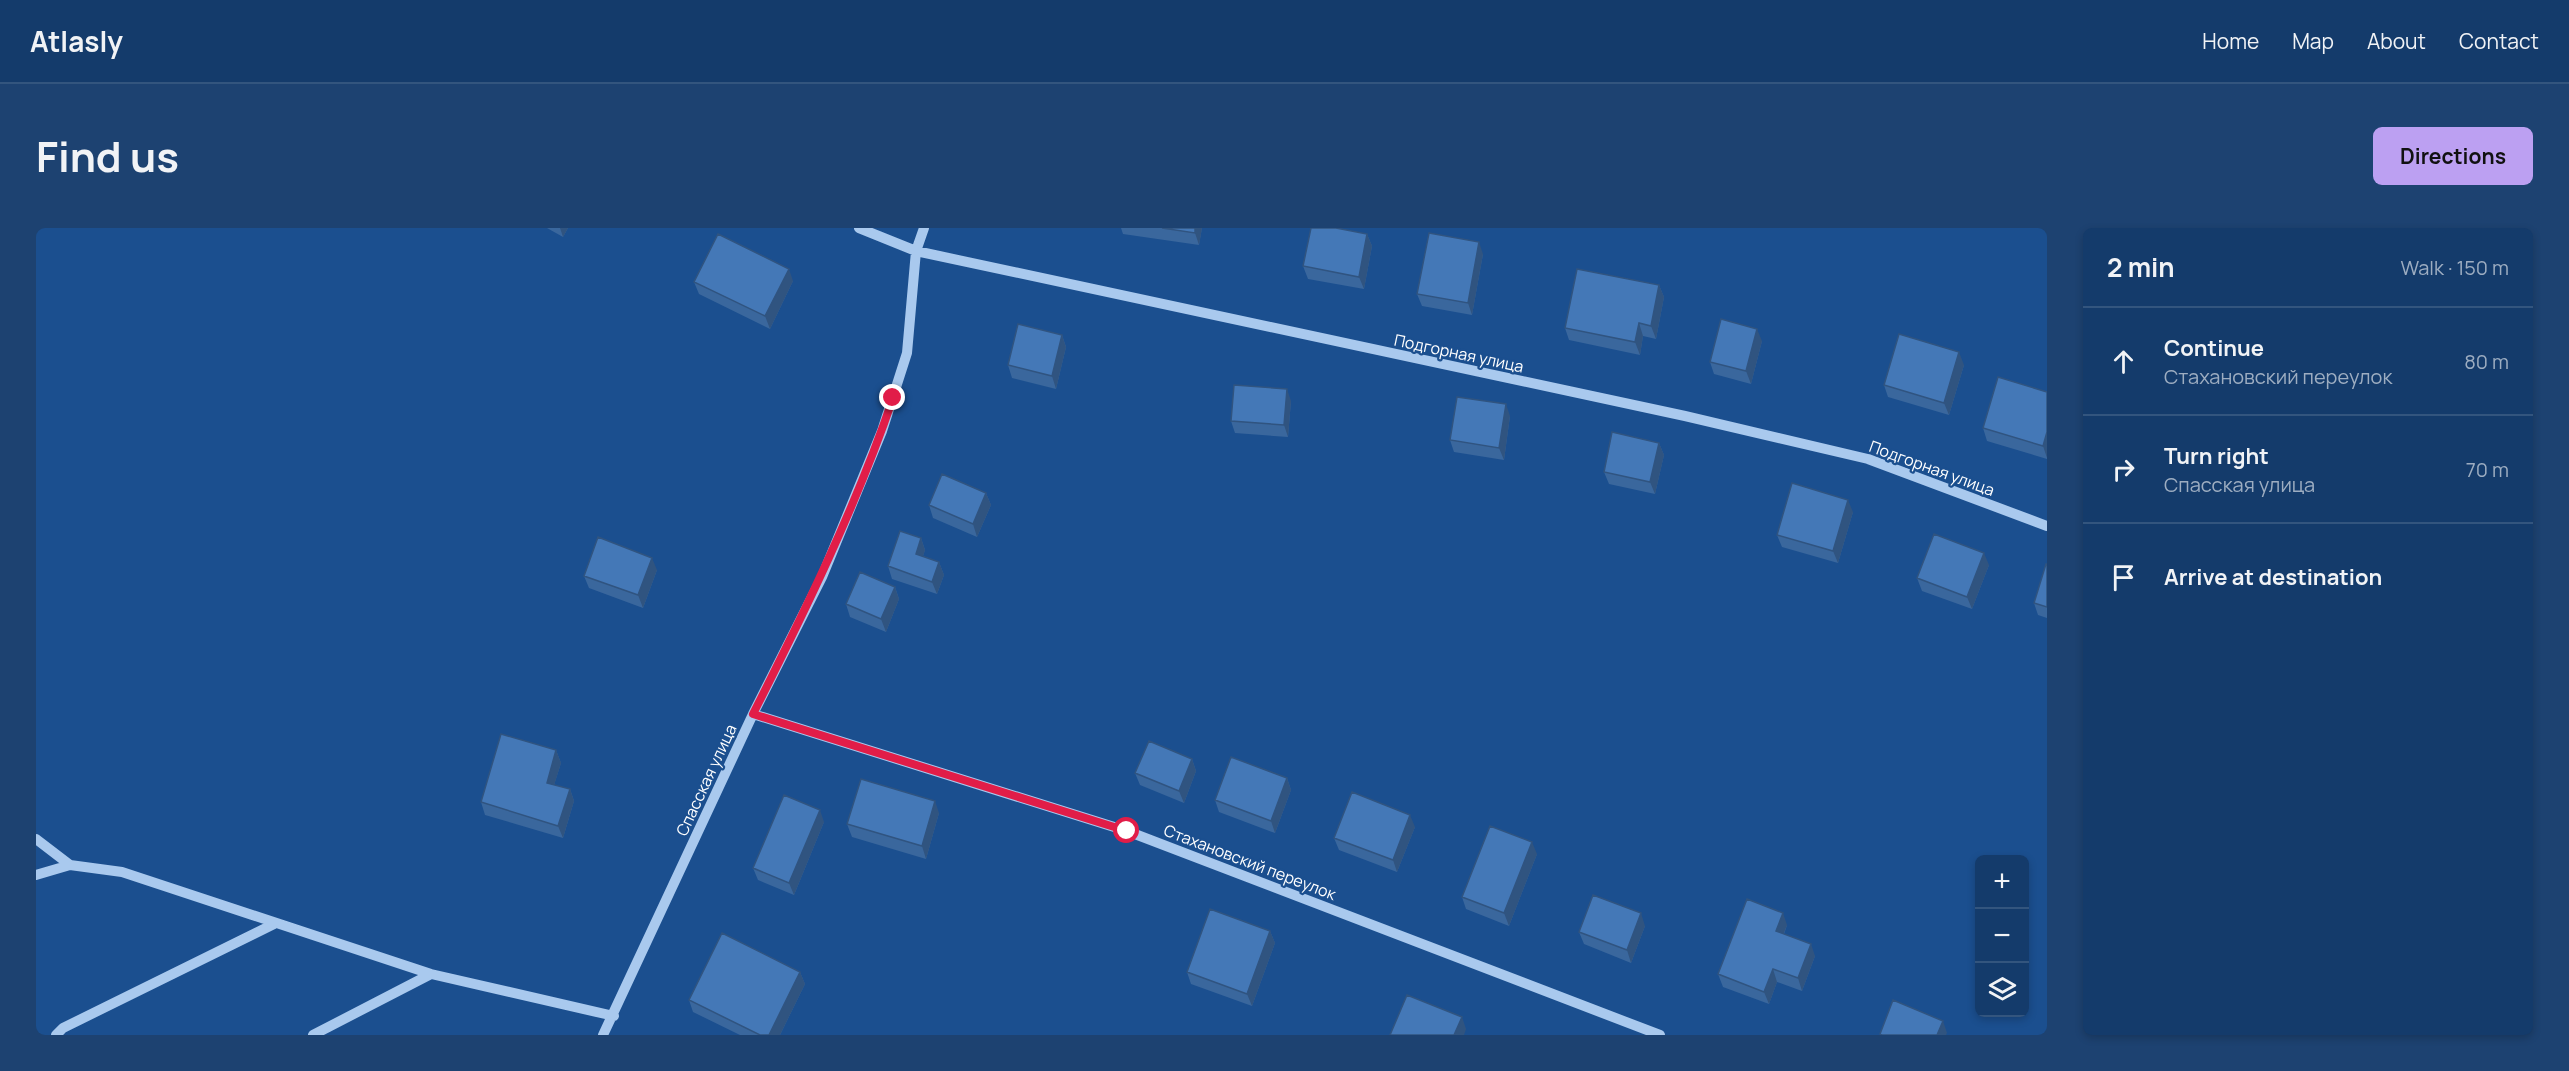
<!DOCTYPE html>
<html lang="en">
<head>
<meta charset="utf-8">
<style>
	:root { --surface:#143b6b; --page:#1d4271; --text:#f1f3f6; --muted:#9dadc1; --line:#33557e; --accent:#bca0f2 }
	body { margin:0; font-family:Manrope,sans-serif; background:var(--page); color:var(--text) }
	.controls { position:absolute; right:18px; bottom:18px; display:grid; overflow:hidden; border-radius:9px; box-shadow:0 3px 9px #0003 }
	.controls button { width:54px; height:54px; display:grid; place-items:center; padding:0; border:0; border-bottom:2px solid var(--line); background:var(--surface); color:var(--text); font:30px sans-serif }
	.stop { position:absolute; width:18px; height:18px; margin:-14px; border:4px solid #e11d48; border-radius:50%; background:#fff }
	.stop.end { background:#e11d48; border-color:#fff; box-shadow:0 2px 6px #0008 }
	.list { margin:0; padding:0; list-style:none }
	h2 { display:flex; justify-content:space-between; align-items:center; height:78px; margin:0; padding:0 24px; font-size:26px }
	h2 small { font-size:20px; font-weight:400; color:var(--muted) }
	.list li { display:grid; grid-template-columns:39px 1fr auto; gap:18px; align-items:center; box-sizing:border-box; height:108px; padding:0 24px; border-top:2px solid var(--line) }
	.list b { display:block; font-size:22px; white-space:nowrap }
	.list p { margin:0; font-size:20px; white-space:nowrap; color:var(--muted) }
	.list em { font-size:20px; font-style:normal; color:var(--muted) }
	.icon { flex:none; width:33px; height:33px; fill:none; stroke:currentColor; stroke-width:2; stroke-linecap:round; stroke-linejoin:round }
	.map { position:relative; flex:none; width:2011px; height:807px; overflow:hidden; border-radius:9px }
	header { display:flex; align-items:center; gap:36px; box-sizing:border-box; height:84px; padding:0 30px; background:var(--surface); border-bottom:2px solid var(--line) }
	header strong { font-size:28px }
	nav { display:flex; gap:33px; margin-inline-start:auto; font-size:21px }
	.intro { display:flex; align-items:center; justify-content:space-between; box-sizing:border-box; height:144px; padding:0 36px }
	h1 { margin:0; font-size:42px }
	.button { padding:15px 27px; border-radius:9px; background:var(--accent); color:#111; font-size:21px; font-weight:700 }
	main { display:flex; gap:36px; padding:0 36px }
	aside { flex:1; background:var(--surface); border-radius:9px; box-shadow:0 3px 9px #0003 }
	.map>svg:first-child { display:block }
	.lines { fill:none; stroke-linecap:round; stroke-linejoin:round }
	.minor { stroke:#a9c9ee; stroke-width:10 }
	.wall { fill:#3a679d }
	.shaded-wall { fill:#305480 }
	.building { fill:#4478b7; stroke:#305480; stroke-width:1.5 }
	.route { stroke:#e11d48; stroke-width:8 }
	.labels { text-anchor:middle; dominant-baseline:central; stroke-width:4.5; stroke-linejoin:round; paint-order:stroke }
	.street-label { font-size:16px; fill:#fff; stroke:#1b4f8f }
</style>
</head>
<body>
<header>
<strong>Atlasly</strong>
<nav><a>Home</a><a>Map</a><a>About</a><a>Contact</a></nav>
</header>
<div class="intro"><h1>Find us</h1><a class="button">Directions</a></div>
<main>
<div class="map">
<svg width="2011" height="807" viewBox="0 0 2011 807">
	<rect width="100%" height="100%" fill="#1b4f8f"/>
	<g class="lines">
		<path class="minor" d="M 823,0 L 880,23 L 1649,188 L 1832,231 L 2011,298
			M 717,486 L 1091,603 L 1624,807
			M 0,611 L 34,637
			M 0,647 L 34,637 L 86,644 L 395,746 L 578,788
			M 20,807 L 27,800 L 238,696
			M 277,807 L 395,746
			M 567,807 L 717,486 L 786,349 L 846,203 L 871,125 L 880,23 L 888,0"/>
	</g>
	<path class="wall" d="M 511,0 L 532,0 L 527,9 Z
		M 1085,0 L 1166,0 L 1163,17 L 1087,6 Z
		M 1331,6 L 1336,18 L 1328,61 L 1272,51 L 1267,38 Z
		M 1447,26 L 1436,87 L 1386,78 L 1381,66 Z
		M 757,53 L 734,101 L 663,66 L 658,54 Z
		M 1623,57 L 1628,69 L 1620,111 L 1607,108 L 1604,127 L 1533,112 L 1529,100 Z
		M 1026,107 L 1030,119 L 1020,161 L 976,150 L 972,137 Z
		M 1726,113 L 1715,156 L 1678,146 L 1674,134 Z
		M 1928,137 L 1913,187 L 1852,169 L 1848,157 Z
		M 2011,164 L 2011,231 L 1951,213 L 1947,200 Z
		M 1255,173 L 1252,209 L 1199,205 L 1195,193 Z
		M 1474,188 L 1468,232 L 1418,224 L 1414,212 Z
		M 1623,215 L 1628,227 L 1619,266 L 1573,256 L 1568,244 Z
		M 950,265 L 955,277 L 941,309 L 897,290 L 893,277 Z
		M 1817,284 L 1802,335 L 1746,319 L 1741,307 Z
		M 885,310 L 889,322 L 887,328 L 903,334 L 908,347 L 901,366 L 856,351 L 852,338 Z
		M 2011,336 L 2011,390 L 2002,387 L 1998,375 Z
		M 1953,337 L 1936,381 L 1886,363 L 1881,350 Z
		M 621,342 L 607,380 L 553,360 L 548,348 Z
		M 859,359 L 863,371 L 850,404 L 814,389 L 810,376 Z
		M 520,522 L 525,535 L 518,557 L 534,561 L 538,573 L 527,610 L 449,587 L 445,574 Z
		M 1156,531 L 1160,543 L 1148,575 L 1104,557 L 1099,545 Z
		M 1251,550 L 1255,562 L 1239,605 L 1183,584 L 1179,572 Z
		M 903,585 L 890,631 L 816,609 L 811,596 Z
		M 788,594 L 758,667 L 722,652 L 717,640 Z
		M 1379,599 L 1361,644 L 1303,622 L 1298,610 Z
		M 1501,626 L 1473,698 L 1430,681 L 1426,669 Z
		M 1751,697 L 1748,706 L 1779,728 L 1766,763 L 1741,754 L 1733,776 L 1687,759 L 1682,746 Z
		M 1609,698 L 1595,735 L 1548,716 L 1543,704 Z
		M 1234,703 L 1239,715 L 1216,778 L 1155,756 L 1151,744 Z
		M 764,744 L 769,756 L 744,807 L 704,807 L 657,784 L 653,772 Z"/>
	<path class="shaded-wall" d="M 524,0 L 532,0 L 527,9 Z
		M 1159,0 L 1166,0 L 1163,17 L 1159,5 Z
		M 1331,6 L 1336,18 L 1328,61 L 1323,49 Z
		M 1443,14 L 1447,26 L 1436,87 L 1432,75 Z
		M 753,41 L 757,53 L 734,101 L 729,88 Z
		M 1623,57 L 1628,69 L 1620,111 L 1615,98 Z
		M 1603,95 L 1607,108 L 1604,127 L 1599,114 Z
		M 1721,101 L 1726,113 L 1715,156 L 1710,143 Z
		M 1026,107 L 1030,119 L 1020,161 L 1016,148 Z
		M 1923,124 L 1928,137 L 1913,187 L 1908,175 Z
		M 1251,161 L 1255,173 L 1252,209 L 1248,197 Z
		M 1470,176 L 1474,188 L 1468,232 L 1463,220 Z
		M 2011,204 L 2011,230 L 2007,218 Z
		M 1623,215 L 1628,227 L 1619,266 L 1614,254 Z
		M 950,265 L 955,277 L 941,309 L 937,296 Z
		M 1812,272 L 1817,284 L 1802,335 L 1797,323 Z
		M 885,310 L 889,322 L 884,338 L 880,326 Z
		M 1948,325 L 1953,337 L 1936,381 L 1931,369 Z
		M 616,330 L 621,342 L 607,380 L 602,367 Z
		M 903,334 L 908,347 L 901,366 L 896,354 Z
		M 859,359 L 863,371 L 850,404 L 845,391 Z
		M 520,522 L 525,535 L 515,567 L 511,555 Z
		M 1156,531 L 1160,543 L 1148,575 L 1143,563 Z
		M 1251,550 L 1255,562 L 1239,605 L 1235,593 Z
		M 534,561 L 538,573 L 527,610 L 522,598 Z
		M 899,573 L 903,585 L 890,631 L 886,618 Z
		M 784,582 L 788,594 L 758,667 L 753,655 Z
		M 1374,587 L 1379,599 L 1361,644 L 1357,632 Z
		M 1496,614 L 1501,626 L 1473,698 L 1468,685 Z
		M 1605,685 L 1609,698 L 1595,735 L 1591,722 Z
		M 1747,685 L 1751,697 L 1744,715 L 1740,703 Z
		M 1234,703 L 1239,715 L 1216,778 L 1211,766 Z
		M 1775,716 L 1779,728 L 1766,763 L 1762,750 Z
		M 1737,741 L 1741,754 L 1733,776 L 1728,764 Z
		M 764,744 L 769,756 L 744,807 L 733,807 Z
		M 1426,789 L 1430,801 L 1428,807 L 1418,807 Z
		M 1907,793 L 1911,805 L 1910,807 L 1901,807 Z"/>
	<path class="building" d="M 1126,0 L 1159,0 L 1159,5 Z
		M 1275,0 L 1300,0 L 1331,6 L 1323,49 L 1267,38 Z
		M 1393,5 L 1443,14 L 1432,75 L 1381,66 Z
		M 682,6 L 753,41 L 729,88 L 658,54 Z
		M 1541,41 L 1623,57 L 1615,98 L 1603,95 L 1599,114 L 1529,100 Z
		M 1685,91 L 1721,101 L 1710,143 L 1674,134 Z
		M 982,96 L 1026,107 L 1016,148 L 972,137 Z
		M 1863,106 L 1923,124 L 1908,175 L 1848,157 Z
		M 1962,149 L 2011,164 L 2011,204 L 2007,218 L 1947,200 Z
		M 1198,157 L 1251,161 L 1248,197 L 1195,193 Z
		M 1421,169 L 1470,176 L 1463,220 L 1414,212 Z
		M 1576,204 L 1623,215 L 1614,254 L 1568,244 Z
		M 906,246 L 950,265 L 937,296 L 893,277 Z
		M 1756,255 L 1812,272 L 1797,323 L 1741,307 Z
		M 864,303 L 885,310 L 880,326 L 903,334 L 896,354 L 852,338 Z
		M 1898,306 L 1948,325 L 1931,369 L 1881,350 Z
		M 562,309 L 616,330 L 602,367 L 548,348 Z
		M 2010,336 L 2011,336 L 2011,379 L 1998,375 Z
		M 824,344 L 859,359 L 845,391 L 810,376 Z
		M 465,506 L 520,522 L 511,555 L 534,561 L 522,598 L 445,574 Z
		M 1113,513 L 1156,531 L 1143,563 L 1099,545 Z
		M 1195,529 L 1251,550 L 1235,593 L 1179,572 Z
		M 825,551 L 899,573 L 886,618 L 811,596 Z
		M 1316,564 L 1374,587 L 1357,632 L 1298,610 Z
		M 748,567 L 784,582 L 753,655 L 717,640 Z
		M 1454,598 L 1496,614 L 1468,685 L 1426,669 Z
		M 1557,667 L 1605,685 L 1591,722 L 1543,704 Z
		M 1711,671 L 1747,685 L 1740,703 L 1775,716 L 1762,750 L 1737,741 L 1728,764 L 1682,746 Z
		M 1174,681 L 1234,703 L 1211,766 L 1151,744 Z
		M 686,705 L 764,744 L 733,807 L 724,807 L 653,772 Z
		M 1371,767 L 1426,789 L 1418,807 L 1354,807 Z
		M 1857,772 L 1907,793 L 1901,807 L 1846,807 L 1844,806 Z"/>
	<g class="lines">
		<path class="route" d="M 857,170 C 820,279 769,383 717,486 L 1091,603"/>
	</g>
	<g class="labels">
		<g class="street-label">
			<text transform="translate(1423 125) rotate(12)">Подгорная улица</text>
			<text transform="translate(1896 240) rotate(20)">Подгорная улица</text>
			<text transform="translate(670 552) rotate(-65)">Спасская улица</text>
			<text transform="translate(1214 634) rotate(21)">Стахановский переулок</text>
		</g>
	</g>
</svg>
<div class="controls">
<button>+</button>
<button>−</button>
<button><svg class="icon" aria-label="layers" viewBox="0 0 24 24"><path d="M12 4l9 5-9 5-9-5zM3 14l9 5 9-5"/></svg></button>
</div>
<div class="stop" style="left:1091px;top:603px"></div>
<div class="stop end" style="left:857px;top:170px"></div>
</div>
<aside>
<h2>2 min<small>Walk · 150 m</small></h2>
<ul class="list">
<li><svg class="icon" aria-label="ahead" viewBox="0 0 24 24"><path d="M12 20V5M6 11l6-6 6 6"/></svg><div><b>Continue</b><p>Стахановский переулок</p></div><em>80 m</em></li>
<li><svg class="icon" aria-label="right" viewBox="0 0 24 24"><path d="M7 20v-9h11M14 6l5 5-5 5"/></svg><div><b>Turn right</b><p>Спасская улица</p></div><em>70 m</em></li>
<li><svg class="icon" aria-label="arrive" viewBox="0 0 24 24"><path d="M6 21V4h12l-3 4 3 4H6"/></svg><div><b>Arrive at destination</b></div></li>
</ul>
</aside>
</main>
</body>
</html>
